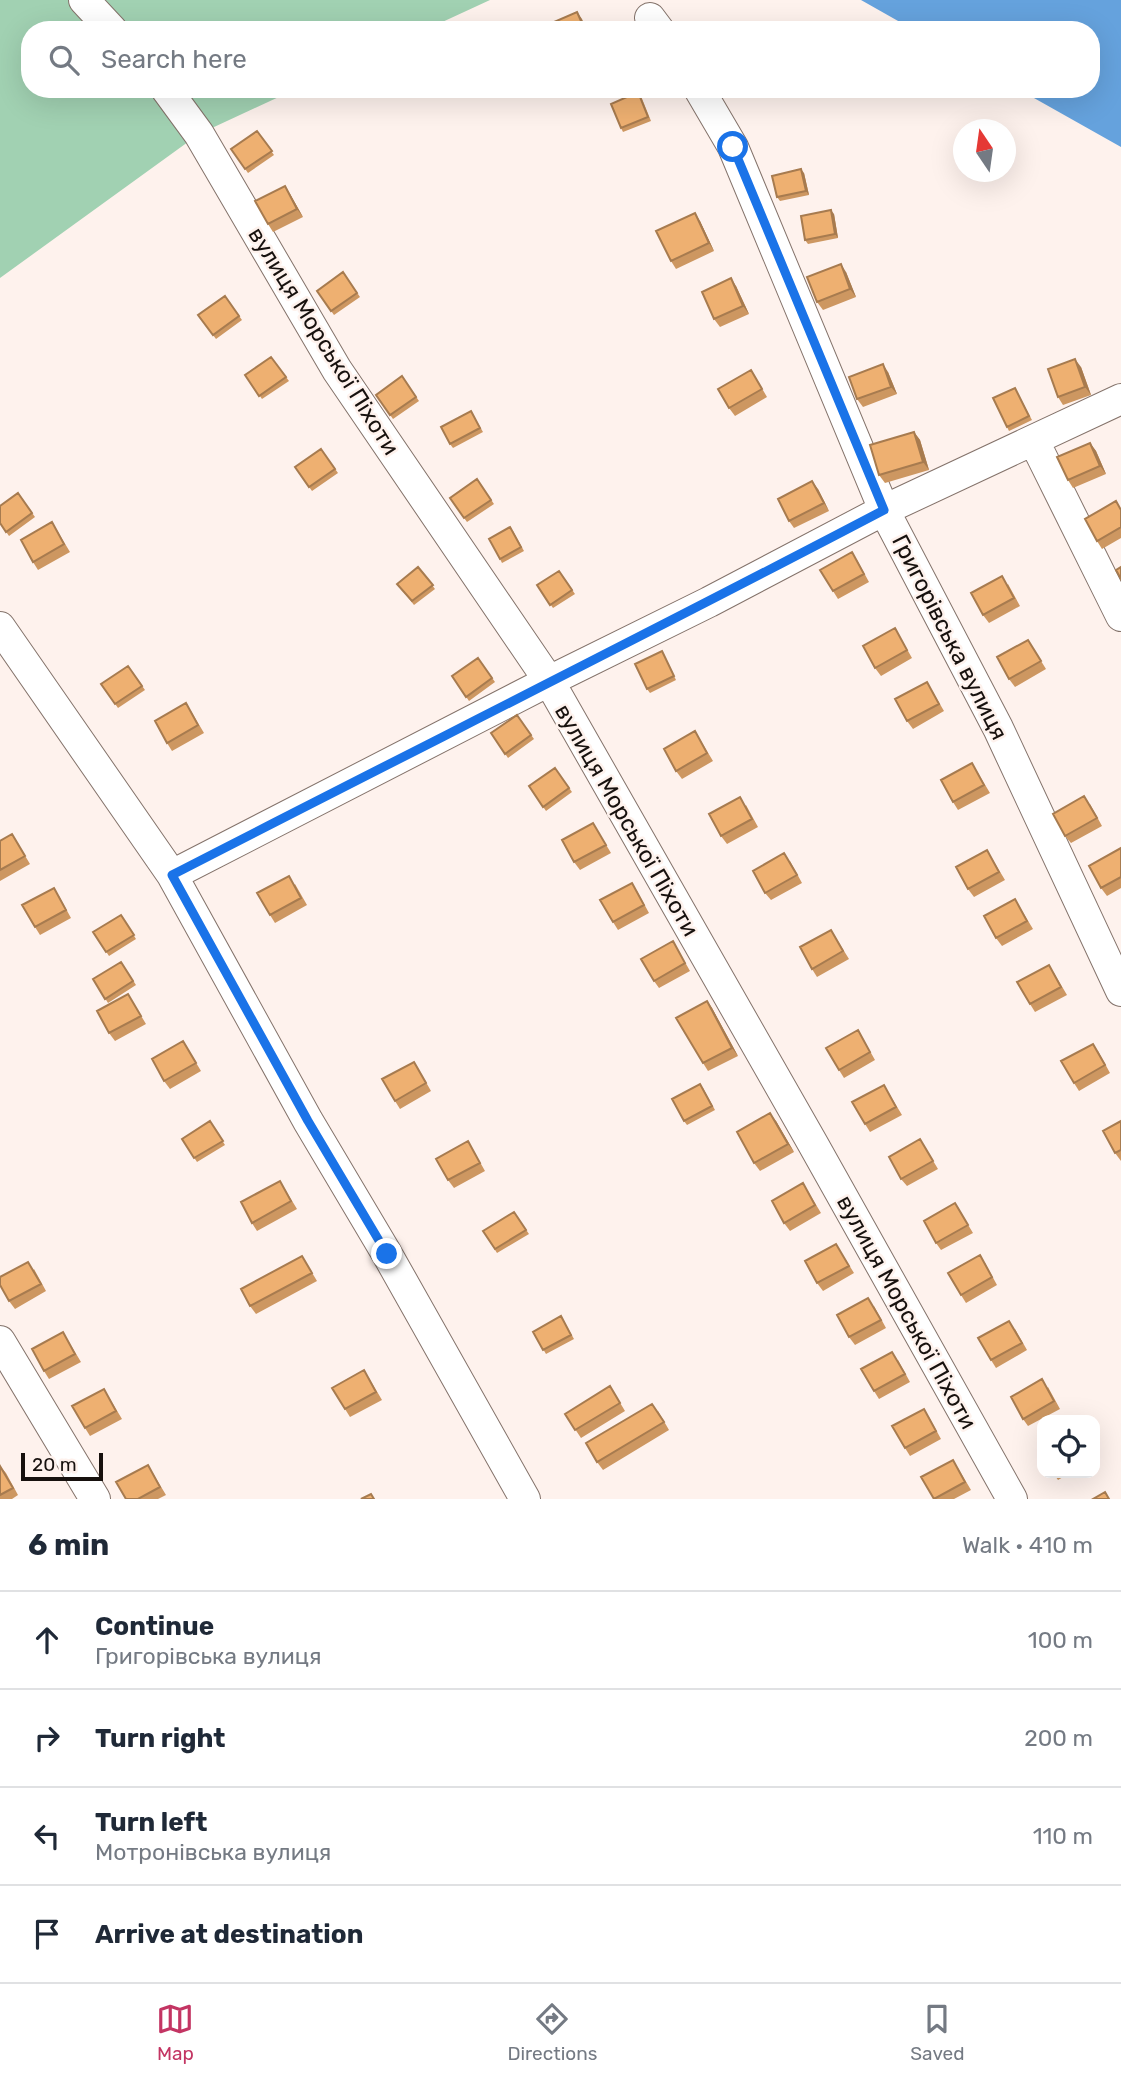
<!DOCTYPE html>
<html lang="en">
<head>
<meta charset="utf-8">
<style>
	:root { --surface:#fff; --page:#f6f6f7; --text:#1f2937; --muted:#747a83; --line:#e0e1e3; --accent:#c33563 }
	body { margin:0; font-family:Rubik,sans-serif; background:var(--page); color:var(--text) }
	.controls { position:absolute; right:21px; bottom:21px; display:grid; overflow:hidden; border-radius:14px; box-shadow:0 7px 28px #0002 }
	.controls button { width:63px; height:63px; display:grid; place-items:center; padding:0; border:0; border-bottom:2px solid var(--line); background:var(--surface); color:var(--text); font:35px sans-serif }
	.compass { position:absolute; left:953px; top:119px; width:63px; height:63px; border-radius:50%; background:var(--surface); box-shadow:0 7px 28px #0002; rotate:347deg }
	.scale { position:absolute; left:21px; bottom:18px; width:82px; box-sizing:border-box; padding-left:7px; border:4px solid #17110e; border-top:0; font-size:19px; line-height:24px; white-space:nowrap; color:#17110e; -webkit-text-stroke:5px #fef2ed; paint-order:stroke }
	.stop { position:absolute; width:21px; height:21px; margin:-16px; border:5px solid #1a73e8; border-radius:50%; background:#fff }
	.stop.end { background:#1a73e8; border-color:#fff; box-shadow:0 2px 7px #0008 }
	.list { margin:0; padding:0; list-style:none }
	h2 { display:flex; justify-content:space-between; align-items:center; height:91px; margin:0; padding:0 28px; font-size:30px }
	h2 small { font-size:23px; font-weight:400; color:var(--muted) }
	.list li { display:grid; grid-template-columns:46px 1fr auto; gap:21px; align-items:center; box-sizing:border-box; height:98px; padding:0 28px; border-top:2px solid var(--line) }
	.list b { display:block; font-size:26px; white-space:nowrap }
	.list p { margin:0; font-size:23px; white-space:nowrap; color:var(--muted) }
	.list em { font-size:23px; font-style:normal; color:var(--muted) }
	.icon { flex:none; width:38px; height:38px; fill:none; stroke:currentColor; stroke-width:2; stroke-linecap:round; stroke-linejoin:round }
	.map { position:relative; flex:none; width:1121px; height:1499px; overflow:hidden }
	.search { position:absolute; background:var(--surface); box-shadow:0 7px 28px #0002; left:21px; right:21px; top:21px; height:77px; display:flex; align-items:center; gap:18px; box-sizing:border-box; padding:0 24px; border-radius:28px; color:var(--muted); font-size:26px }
	.sheet { height:483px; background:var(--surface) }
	nav { display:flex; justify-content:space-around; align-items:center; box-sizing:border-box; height:98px; border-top:2px solid var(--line); background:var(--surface); font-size:19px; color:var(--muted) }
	nav a { display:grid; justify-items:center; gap:4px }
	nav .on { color:var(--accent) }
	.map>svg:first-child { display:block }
	.green { fill:#a1d1b2 }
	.water { fill:#65a2dd }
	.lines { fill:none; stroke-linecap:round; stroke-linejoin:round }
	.minor-casing { stroke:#84736b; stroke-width:32 }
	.minor { stroke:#fff; stroke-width:30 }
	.wall { fill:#cd9761 }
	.shaded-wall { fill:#a77b4f }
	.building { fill:#eeb071; stroke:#a77b4f; stroke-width:2 }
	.route { stroke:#1a73e8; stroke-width:9 }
	.labels { text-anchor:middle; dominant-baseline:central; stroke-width:5; stroke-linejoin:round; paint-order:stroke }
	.street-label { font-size:23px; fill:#17110e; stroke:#fef2ed }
</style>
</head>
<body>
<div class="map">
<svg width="1121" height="1499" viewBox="0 0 1121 1499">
	<rect width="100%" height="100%" fill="#fef2ed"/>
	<path class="green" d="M 0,0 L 490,0 L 425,30 L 30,30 L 30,89 L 296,89 L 199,134 L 0,278 Z"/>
	<path class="water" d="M 861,0 L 1121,0 L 1121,147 L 1018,89 L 1091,89 L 1091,30 L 914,30 Z"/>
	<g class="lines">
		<g class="minor-casing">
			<path id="minor" d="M 84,0 L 112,30
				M 650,18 L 659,30
				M 166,89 L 199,134 L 337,370 L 549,681 L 813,1144 L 1012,1499
				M 699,89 L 733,147 L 884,510 L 998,728 L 1121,991
				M 1034,441 L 1121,616
				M 0,627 L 172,875 L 308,1121 L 387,1254 L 525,1499
				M 172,875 L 549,681 L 709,602 L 884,510 L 1121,399
				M 0,1341 L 95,1499"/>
		</g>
		<use href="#minor" class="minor"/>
	</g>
	<path class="wall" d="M 641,96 L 651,121 L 623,132 L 621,128 Z
		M 257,131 L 274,155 L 248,173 L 231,149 Z
		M 804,173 L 809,195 L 780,201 L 777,197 Z
		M 290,194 L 303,217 L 273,232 L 268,224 Z
		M 834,214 L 838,238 L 808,244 L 805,240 Z
		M 700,221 L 714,251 L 676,269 L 671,261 Z
		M 343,272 L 360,297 L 334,315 L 317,291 Z
		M 846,272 L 856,297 L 823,310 L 817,302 Z
		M 736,286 L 749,314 L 720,327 L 714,319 Z
		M 225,296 L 242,320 L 216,339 L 198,315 Z
		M 271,357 L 289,381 L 262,399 L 245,375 Z
		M 1081,367 L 1091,395 L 1063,405 L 1058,397 Z
		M 751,370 L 767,397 L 735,416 L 729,408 Z
		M 888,372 L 897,394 L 863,407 L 857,399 Z
		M 402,376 L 419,401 L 393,419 L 376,395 Z
		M 1015,388 L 1032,420 L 1009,431 L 1007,427 Z
		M 471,411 L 483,432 L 453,448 L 450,444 Z
		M 914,432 L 920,440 L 929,470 L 885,483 L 879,475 Z
		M 1090,443 L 1096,451 L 1106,474 L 1073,488 L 1068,480 Z
		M 321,449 L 338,473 L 312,491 L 295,467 Z
		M 477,479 L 494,504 L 467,522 L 450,498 Z
		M 818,489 L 829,511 L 794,528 L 789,521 Z
		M 18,493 L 35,517 L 9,536 L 0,523 Z
		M 1121,508 L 1121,538 L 1102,549 L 1097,541 Z
		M 52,522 L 70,552 L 38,570 L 33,562 Z
		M 513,531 L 524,551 L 502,563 L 500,559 Z
		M 857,560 L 869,582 L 838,599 L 833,591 Z
		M 418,567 L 435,589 L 414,605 L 397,584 Z
		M 559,571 L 575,594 L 553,608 L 537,585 Z
		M 1008,584 L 1020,606 L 989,623 L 983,615 Z
		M 895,628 L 912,658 L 881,676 L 875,668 Z
		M 1028,640 L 1046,669 L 1015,687 L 1009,679 Z
		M 662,651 L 676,680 L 650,693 L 647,689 Z
		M 478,658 L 495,682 L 469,701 L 452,676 Z
		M 128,666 L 145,690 L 118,708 L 101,684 Z
		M 927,682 L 944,711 L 913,729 L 907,721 Z
		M 191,711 L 204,733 L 172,751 L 167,743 Z
		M 517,715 L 534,739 L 508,758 L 491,733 Z
		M 695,731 L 713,761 L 682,779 L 676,771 Z
		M 972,763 L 990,793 L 958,810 L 953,802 Z
		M 555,768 L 572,792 L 546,811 L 529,786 Z
		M 1090,804 L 1102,826 L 1071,843 L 1065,836 Z
		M 746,805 L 758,827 L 727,844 L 721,836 Z
		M 593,823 L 611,853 L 580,870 L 574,862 Z
		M 12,834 L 30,864 L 0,881 L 0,841 Z
		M 1121,848 L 1121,888 L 1107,896 L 1101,888 Z
		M 987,850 L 1005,880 L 974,897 L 968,889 Z
		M 790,861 L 802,883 L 771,900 L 765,893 Z
		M 295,884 L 307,905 L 275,923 L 270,915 Z
		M 637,891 L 649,913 L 618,930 L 613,922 Z
		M 59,896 L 71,918 L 40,935 L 35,927 Z
		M 1015,899 L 1033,929 L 1002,946 L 996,938 Z
		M 121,915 L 136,939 L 109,956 L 93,932 Z
		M 831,930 L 849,959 L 817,977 L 812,969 Z
		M 673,941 L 690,971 L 659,988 L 654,981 Z
		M 121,962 L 136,985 L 108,1003 L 93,979 Z
		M 1054,973 L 1067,995 L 1035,1012 L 1030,1004 Z
		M 128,994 L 146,1024 L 115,1041 L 109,1033 Z
		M 707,1001 L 712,1008 L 738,1056 L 708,1071 L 703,1063 Z
		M 858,1030 L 875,1060 L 844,1078 L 839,1070 Z
		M 183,1041 L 201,1071 L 170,1089 L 164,1081 Z
		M 1098,1051 L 1110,1073 L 1079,1091 L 1074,1083 Z
		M 419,1070 L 431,1091 L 400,1109 L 395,1101 Z
		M 884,1085 L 902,1115 L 870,1132 L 865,1124 Z
		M 703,1088 L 715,1110 L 687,1125 L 684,1121 Z
		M 210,1121 L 225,1145 L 197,1162 L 182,1139 Z
		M 776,1121 L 794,1152 L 760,1171 L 754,1163 Z
		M 1121,1121 L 1121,1161 L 1115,1153 Z
		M 920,1139 L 938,1169 L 907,1186 L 901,1179 Z
		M 468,1141 L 485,1171 L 454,1188 L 448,1180 Z
		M 280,1181 L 297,1209 L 257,1231 L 252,1223 Z
		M 803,1183 L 821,1213 L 790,1231 L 784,1223 Z
		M 955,1203 L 973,1233 L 941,1250 L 936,1243 Z
		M 514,1212 L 529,1234 L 497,1253 L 483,1231 Z
		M 836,1244 L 854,1273 L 823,1291 L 817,1283 Z
		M 302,1256 L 317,1281 L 256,1314 L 250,1306 Z
		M 985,1263 L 997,1285 L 966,1303 L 961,1295 Z
		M 34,1269 L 46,1291 L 15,1309 L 9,1301 Z
		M 874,1306 L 886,1328 L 855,1345 L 849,1337 Z
		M 561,1316 L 574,1339 L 546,1354 L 533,1332 Z
		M 1015,1329 L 1027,1350 L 996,1368 L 991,1360 Z
		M 63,1332 L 81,1362 L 49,1379 L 44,1371 Z
		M 898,1360 L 910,1382 L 879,1399 L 874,1391 Z
		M 369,1378 L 382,1400 L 350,1417 L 345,1409 Z
		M 610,1386 L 625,1411 L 581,1438 L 565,1414 Z
		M 1048,1387 L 1060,1409 L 1028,1426 L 1023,1419 Z
		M 104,1389 L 122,1419 L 90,1436 L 85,1428 Z
		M 658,1411 L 669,1430 L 603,1470 L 597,1462 Z
		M 929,1417 L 941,1439 L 910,1456 L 905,1448 Z
		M 148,1465 L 166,1495 L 158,1499 L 126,1499 Z
		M 0,1466 L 6,1473 L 18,1495 L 12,1499 L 0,1499 Z
		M 958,1468 L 971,1490 L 954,1499 L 934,1499 Z
		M 1053,1473 L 1070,1473 L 1058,1480 Z"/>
	<path class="shaded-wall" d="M 577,12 L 582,19 L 587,30 L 585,30 Z
		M 801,169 L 804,173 L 809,195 L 806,191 Z
		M 285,186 L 290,194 L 303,217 L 297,209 Z
		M 831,210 L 834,214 L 838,238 L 835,234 Z
		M 695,213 L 700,221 L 714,251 L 709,243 Z
		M 841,264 L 846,272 L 856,297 L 850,289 Z
		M 731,278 L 736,286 L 749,314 L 743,306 Z
		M 1075,359 L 1081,367 L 1091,395 L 1085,387 Z
		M 883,364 L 888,372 L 897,394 L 891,387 Z
		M 914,432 L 920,440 L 929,470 L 923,462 Z
		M 1090,443 L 1096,451 L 1106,474 L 1100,466 Z
		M 812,481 L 818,489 L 829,511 L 824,503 Z
		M 707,1001 L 712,1008 L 738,1056 L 732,1048 Z
		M 770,1113 L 776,1121 L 794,1152 L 788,1144 Z"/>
	<path class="building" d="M 577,12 L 585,30 L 549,30 L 547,25 Z
		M 638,92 L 648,117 L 621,128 L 611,104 Z
		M 257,131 L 272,151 L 245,169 L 231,149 Z
		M 801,169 L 806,191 L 777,197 L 772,176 Z
		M 285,186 L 297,209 L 268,224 L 255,201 Z
		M 831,210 L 835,234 L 805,240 L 801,216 Z
		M 695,213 L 709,243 L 671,261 L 656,231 Z
		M 841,264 L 850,289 L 817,302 L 807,277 Z
		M 343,272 L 357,293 L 331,311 L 317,291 Z
		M 731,278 L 743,306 L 714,319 L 702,292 Z
		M 225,296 L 239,316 L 213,335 L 198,315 Z
		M 271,357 L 286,377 L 259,396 L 245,375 Z
		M 1075,359 L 1085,387 L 1058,397 L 1048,369 Z
		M 883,364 L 891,387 L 857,399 L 849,377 Z
		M 751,370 L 762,389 L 729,408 L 718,389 Z
		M 402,376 L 416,397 L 390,415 L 376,395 Z
		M 1015,388 L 1029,416 L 1007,427 L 993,398 Z
		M 471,411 L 480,428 L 450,444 L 441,427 Z
		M 914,432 L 923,462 L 879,475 L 870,445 Z
		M 1090,443 L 1100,466 L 1068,480 L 1057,457 Z
		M 321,449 L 335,469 L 309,487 L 295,467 Z
		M 477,479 L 491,500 L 464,518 L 450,498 Z
		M 812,481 L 824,503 L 789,521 L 778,499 Z
		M 18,493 L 32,513 L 6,532 L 0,523 L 0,506 Z
		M 1116,501 L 1121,510 L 1121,527 L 1097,541 L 1085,519 Z
		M 52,522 L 64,544 L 33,562 L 21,540 Z
		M 510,527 L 521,547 L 500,559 L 489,539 Z
		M 852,552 L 864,574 L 833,591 L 820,570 Z
		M 418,567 L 433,585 L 412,601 L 397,584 Z
		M 1121,567 L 1121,579 L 1116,570 Z
		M 559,571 L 572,590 L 550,605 L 537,585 Z
		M 1002,576 L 1014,598 L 983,615 L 971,593 Z
		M 895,628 L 907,650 L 875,668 L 863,646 Z
		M 1028,640 L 1041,661 L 1009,679 L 997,657 Z
		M 662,651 L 674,676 L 647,689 L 635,664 Z
		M 478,658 L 492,678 L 466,697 L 452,676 Z
		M 128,666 L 142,686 L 115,704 L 101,684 Z
		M 927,682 L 939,704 L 907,721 L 895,699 Z
		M 186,703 L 198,725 L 167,743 L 155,721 Z
		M 517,715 L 531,735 L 505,754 L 491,733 Z
		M 695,731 L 707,753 L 676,771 L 664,749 Z
		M 972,763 L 984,785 L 953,802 L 941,780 Z
		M 555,768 L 569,788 L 543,807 L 529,786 Z
		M 1084,796 L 1097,818 L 1065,836 L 1053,814 Z
		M 740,797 L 752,819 L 721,836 L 709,814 Z
		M 593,823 L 606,845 L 574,862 L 562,840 Z
		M 12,834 L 25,856 L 0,870 L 0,841 Z
		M 1121,848 L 1121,877 L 1101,888 L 1089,866 Z
		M 987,850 L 999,872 L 968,889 L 956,867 Z
		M 784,853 L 797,875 L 765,893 L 753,871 Z
		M 289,876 L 301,898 L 270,915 L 257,893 Z
		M 632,883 L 644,905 L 613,922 L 600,900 Z
		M 54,888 L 66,910 L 35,927 L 22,905 Z
		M 1015,899 L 1027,921 L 996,938 L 984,916 Z
		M 121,915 L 134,935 L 106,952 L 93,932 Z
		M 831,930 L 843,951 L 812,969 L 800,947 Z
		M 673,941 L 685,963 L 654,981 L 641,959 Z
		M 121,962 L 133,981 L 105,999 L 93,979 Z
		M 1049,965 L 1061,987 L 1030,1004 L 1017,982 Z
		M 128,994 L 141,1016 L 109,1033 L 97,1011 Z
		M 707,1001 L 732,1048 L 703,1063 L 676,1018 Z
		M 858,1030 L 870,1052 L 839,1070 L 826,1048 Z
		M 183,1041 L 196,1063 L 164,1081 L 152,1059 Z
		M 1093,1044 L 1105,1065 L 1074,1083 L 1061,1061 Z
		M 414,1062 L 426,1083 L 395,1101 L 382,1079 Z
		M 700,1084 L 712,1106 L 684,1121 L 672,1099 Z
		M 884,1085 L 896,1107 L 865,1124 L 852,1102 Z
		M 770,1113 L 788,1144 L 754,1163 L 737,1132 Z
		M 210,1121 L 223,1141 L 194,1158 L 182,1139 Z
		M 1121,1121 L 1121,1150 L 1115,1153 L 1103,1131 Z
		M 920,1139 L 933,1161 L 901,1179 L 889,1157 Z
		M 468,1141 L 480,1163 L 448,1180 L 436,1159 Z
		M 280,1181 L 291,1201 L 252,1223 L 241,1202 Z
		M 803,1183 L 815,1205 L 784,1223 L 772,1201 Z
		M 955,1203 L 968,1225 L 936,1243 L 924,1221 Z
		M 514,1212 L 526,1230 L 495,1249 L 483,1231 Z
		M 836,1244 L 849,1266 L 817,1283 L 805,1261 Z
		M 980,1255 L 992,1277 L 961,1295 L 948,1273 Z
		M 302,1256 L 312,1273 L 250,1306 L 241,1289 Z
		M 28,1262 L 41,1284 L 9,1301 L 0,1285 L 0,1277 Z
		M 868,1298 L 881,1320 L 849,1337 L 837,1315 Z
		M 561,1316 L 571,1335 L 543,1350 L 533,1332 Z
		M 1009,1321 L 1022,1343 L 991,1360 L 978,1338 Z
		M 63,1332 L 75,1354 L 44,1371 L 32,1349 Z
		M 892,1352 L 905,1374 L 874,1391 L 861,1369 Z
		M 364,1370 L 376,1392 L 345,1409 L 332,1388 Z
		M 1042,1379 L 1054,1401 L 1023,1419 L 1011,1397 Z
		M 610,1386 L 620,1403 L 575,1430 L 565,1414 Z
		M 104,1389 L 116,1411 L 85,1428 L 72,1406 Z
		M 652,1404 L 664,1422 L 597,1462 L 586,1443 Z
		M 924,1409 L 936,1431 L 905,1448 L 892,1426 Z
		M 953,1460 L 965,1482 L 934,1499 L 921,1477 Z
		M 148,1465 L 160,1487 L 138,1499 L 126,1499 L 116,1482 Z
		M 0,1466 L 13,1488 L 0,1495 Z
		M 1105,1492 L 1109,1499 L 1093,1499 Z
		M 371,1494 L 374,1499 L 361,1499 Z"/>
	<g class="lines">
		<path class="route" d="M 387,1254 L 308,1121 L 172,875 C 409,753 648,634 884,510 L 733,147"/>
	</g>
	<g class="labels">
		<g class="street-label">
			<text transform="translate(324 341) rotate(58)">вулиця Морської Піхоти</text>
			<text transform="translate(950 637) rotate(63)">Григорівська вулиця</text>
			<text transform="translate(627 820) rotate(60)">вулиця Морської Піхоти</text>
			<text transform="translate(907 1312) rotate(61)">вулиця Морської Піхоти</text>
		</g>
	</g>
</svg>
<div class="controls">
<button><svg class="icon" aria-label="locate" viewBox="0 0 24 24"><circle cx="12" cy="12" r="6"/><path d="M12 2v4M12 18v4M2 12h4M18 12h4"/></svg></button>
</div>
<svg class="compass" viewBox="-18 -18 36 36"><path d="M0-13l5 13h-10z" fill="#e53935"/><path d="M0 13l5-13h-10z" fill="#747a83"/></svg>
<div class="scale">20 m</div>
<div class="stop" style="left:733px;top:147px"></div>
<div class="stop end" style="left:387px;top:1254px"></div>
<div class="search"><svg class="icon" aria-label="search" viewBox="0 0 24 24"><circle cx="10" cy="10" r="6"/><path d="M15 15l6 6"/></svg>Search here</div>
</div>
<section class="sheet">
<h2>6 min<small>Walk · 410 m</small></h2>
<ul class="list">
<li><svg class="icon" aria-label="ahead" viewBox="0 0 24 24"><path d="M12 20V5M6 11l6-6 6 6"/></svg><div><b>Continue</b><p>Григорівська вулиця</p></div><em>100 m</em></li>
<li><svg class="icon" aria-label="right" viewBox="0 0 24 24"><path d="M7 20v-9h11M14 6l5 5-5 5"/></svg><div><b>Turn right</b></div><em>200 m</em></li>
<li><svg class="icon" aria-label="left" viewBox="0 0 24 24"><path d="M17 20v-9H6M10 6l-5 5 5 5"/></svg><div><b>Turn left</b><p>Мотронівська вулиця</p></div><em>110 m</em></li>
<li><svg class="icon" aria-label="arrive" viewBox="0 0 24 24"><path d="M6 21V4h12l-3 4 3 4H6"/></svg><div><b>Arrive at destination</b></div></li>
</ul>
</section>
<nav>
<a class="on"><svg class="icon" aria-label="map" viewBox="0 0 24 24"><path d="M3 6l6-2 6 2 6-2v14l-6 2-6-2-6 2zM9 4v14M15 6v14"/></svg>Map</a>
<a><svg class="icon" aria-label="directions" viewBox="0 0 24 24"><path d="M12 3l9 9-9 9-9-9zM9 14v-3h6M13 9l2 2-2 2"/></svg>Directions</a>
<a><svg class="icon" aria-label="saved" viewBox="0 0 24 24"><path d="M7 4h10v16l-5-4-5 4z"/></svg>Saved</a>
</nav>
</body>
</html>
